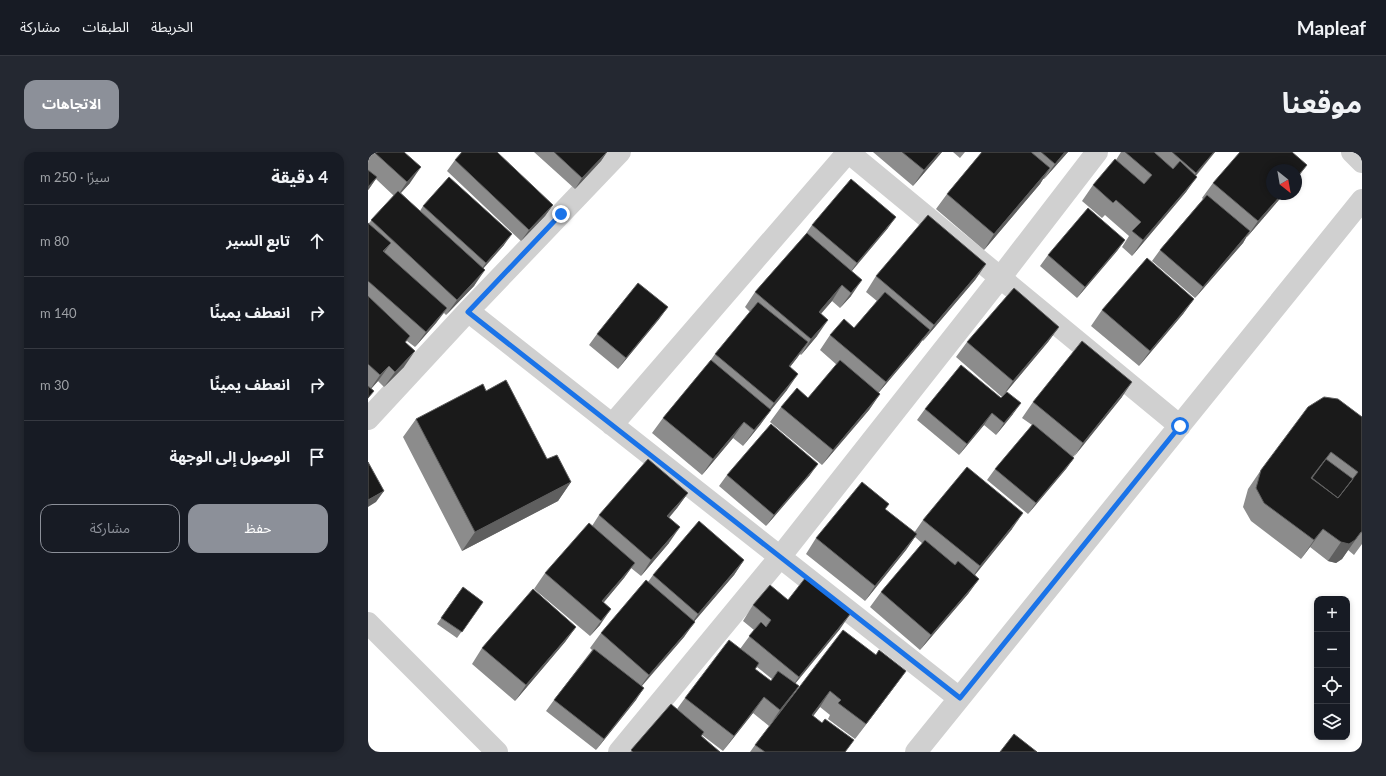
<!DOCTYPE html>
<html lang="ar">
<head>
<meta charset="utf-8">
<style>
	:root { --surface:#171b24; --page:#242831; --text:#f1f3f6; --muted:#9ea1a6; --line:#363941; --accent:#8c9099 }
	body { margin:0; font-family:Lato,"Noto Sans Arabic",sans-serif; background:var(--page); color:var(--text); direction:rtl }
	.controls { position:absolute; right:12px; bottom:12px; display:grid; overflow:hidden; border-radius:8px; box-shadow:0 2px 6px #0003 }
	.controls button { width:36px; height:36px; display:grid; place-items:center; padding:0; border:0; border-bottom:1px solid var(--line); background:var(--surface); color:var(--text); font:20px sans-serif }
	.compass { position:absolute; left:898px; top:12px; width:36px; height:36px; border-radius:50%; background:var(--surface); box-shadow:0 2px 6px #0003; rotate:149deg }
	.stop { position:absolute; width:12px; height:12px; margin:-9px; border:3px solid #1a73e8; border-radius:50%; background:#fff }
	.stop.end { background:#1a73e8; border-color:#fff; box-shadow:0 1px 4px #0008 }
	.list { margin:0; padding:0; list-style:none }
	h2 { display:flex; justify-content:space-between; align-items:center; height:52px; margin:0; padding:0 16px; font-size:17px }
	h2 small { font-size:13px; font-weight:400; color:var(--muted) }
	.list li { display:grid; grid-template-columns:26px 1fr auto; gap:12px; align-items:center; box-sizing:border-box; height:72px; padding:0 16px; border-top:1px solid var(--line) }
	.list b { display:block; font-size:15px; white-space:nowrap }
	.list em { font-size:13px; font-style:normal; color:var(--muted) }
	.actions { display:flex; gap:8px; padding:12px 16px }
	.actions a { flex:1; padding:9px 0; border:1px solid var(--accent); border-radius:12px; text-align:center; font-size:14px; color:var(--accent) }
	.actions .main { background:var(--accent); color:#fff }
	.icon { flex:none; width:22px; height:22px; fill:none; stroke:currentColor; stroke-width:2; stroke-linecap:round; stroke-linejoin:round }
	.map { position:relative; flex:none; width:994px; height:600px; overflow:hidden; direction:ltr; border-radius:12px }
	header { display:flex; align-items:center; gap:24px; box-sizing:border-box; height:56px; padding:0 20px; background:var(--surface); border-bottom:1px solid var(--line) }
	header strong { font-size:19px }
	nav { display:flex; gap:22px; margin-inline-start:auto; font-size:14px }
	.intro { display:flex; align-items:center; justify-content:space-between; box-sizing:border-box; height:96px; padding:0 24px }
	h1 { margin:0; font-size:28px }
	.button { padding:10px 18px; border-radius:12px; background:var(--accent); color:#fff; font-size:14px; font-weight:700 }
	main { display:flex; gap:24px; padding:0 24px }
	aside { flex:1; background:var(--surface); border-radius:12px; box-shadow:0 2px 6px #0003 }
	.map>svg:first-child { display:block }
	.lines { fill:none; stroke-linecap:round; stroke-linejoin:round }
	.minor { stroke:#d0d0d0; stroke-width:22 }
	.wall { fill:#8c8c8c; fill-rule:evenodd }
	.shaded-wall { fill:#5f5f5f }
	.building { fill:#1a1a1a; stroke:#5f5f5f; fill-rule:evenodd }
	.route { stroke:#1a73e8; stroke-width:5 }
</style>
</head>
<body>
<header>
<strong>Mapleaf</strong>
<nav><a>الخريطة</a><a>الطبقات</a><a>مشاركة</a></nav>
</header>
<div class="intro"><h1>موقعنا</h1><a class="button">الاتجاهات</a></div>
<main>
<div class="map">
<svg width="994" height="600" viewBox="0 0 994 600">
	<rect width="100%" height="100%" fill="#fff"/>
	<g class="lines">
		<path class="minor" d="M 480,0 L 812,274
			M 984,0 L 994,10
			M 100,159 L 591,546
			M 0,267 L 100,159 L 252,0
			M 244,273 L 480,0
			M 0,471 L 129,600
			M 251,600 L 412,405 L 632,126 L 729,0
			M 548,600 L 994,48"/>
	</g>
	<path class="wall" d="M 0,0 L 36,0 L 42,31 L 33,41 L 52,59 L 55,54 L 136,93 L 115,117 L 106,134 L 78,163 L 76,161 L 68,171 L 47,195 L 39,189 L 38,190 L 36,215 L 16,235 L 10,229 L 3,237 L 0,247 L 0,71 L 1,71 L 26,44 L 8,27 L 0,38 Z
		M 166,0 L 239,0 L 233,9 L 207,37 Z
		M 505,0 L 574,0 L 545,34 Z
		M 585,0 L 597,0 L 592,6 Z
		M 614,0 L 700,0 L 676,27 L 675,27 L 672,32 L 616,98 L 568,57 L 579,42 Z
		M 753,0 L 847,0 L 828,24 L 818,40 L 764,104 L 754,95 L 761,84 L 737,63 L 734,66 L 714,49 L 725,33 L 748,8 Z
		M 87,8 L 185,53 L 177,64 L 153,89 L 79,19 Z
		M 845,31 L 904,42 L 916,42 L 879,85 L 879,84 L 875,91 L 827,146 L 784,109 L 792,98 L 835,47 L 834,46 Z
		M 444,73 L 520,76 L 484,119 L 483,144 L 472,156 L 464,149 L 453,162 L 449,184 L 433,203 L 432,202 L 422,215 L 419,238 L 403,258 L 392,273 L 375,294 L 365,286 L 334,323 L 284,281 L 295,266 L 340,212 L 347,202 L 382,160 L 377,155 L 387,140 L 437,83 Z
		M 757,88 L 749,99 L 709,146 L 672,114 L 680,103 Z
		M 618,112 L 607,128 L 555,189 L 554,188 L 551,193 L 510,241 L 512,242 L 501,258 L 454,313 L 402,270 L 413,255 L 440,246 L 469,213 L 452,198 L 462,183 L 486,176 L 509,149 L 498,140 L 508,124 Z
		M 826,147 L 815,162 L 771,214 L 723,174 L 734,158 Z
		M 292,166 L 250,217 L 221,193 L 229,182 Z
		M 691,175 L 680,190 L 634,245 L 588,205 L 599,190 Z
		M 118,239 L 179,307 L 203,330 L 190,349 L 94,399 L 35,285 L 48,267 Z
		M 754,245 L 705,305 L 706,306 L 698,317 L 660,362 L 619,328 L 627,317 L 664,273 L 654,266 L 665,250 Z
		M 557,257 L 645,262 L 628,283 L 616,273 L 591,303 L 549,268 Z
		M 994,265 L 994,392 L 986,403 L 980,398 L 974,407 L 968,411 L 960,409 L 942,395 L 933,407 L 883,369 L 875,355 L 880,337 L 893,318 Z
		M 359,323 L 442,323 L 398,374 L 351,334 Z
		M 320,341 L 309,356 L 301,366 L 301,391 L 273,424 L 263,416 L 256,426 L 236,450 L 232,473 L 222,484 L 166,437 L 177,421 L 224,374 L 231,363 Z
		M 521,352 L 517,357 L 546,381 L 555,368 L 644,377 L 607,423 L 611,427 L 600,442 L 552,498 L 502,455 L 513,440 L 555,392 L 547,385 L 538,398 L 497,449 L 438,402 L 448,386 Z
		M 376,408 L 366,423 L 326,469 L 316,485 L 274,534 L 268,548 L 228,598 L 178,559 L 186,548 L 224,498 L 222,496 L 233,481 L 280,430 L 285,423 Z
		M 95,435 L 115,450 L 89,486 L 69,472 Z
		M 420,448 L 472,477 L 427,532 L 431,534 L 401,574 L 385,561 L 355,599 L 334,583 L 334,584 L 352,600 L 262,600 L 309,557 L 317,546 L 372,497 L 386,478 L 375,469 L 385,453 ZM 389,515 L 404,527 L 403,529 L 387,517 Z
		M 208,475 L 197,490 L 147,549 L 104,512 L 114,496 Z
		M 508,503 L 538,519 L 527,534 L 487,587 L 460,567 L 462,563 L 452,555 L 445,564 L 477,600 L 382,600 L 387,593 Z"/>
	<path class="shaded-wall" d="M 239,0 L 233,9 L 207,37 L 214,26 Z
		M 572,0 L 574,0 L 545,34 L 556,18 Z
		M 697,0 L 700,0 L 676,27 L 687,12 Z
		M 846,0 L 847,0 L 817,36 L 828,21 Z
		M 939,13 L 928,28 L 928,29 L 928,26 Z
		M 53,15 L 42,31 L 28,46 L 39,30 Z
		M 682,16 L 672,32 L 616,98 L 626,82 Z
		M 9,25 L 1,37 L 0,38 L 0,35 Z
		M 829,25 L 818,40 L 764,104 L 775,88 Z
		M 914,42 L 916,42 L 879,85 L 890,69 Z
		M 185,53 L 177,64 L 153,89 L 161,78 Z
		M 528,65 L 520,76 L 481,122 L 489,111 Z
		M 882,79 L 875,91 L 827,146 L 835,135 Z
		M 144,82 L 136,93 L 110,122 L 118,111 Z
		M 757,88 L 749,99 L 709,146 L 717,135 Z
		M 23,91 L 12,106 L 15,99 Z
		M 618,112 L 607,128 L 555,189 L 566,173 Z
		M 117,118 L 106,134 L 78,163 L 89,148 Z
		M 494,128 L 483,144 L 472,156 L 483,141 Z
		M 474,133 L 464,149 L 440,176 L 451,160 Z
		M 826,147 L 815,162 L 771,214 L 782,199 Z
		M 300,155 L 292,166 L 250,217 L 258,206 Z
		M 79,156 L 68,171 L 47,195 L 58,180 Z
		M 460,168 L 449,184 L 433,203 L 443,187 Z
		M 691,175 L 680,190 L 634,245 L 645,229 Z
		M 562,178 L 551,193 L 507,245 L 518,230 Z
		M 440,190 L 429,206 L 410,230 L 421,214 Z
		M 47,199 L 36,215 L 16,235 L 27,220 Z
		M 21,214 L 10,229 L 1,239 L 12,223 Z
		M 430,222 L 419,238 L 397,265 L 403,258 L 392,273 L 375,294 L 406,251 Z
		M 764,230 L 754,245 L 705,306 L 715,291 Z
		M 512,242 L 501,258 L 454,313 L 465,298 Z
		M 653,251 L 645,262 L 628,283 L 636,271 Z
		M 624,261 L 616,273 L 591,303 L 599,292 Z
		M 376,270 L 365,286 L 334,323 L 345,307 Z
		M 706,306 L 698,317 L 660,362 L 668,351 Z
		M 450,312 L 442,323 L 398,374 L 406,363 Z
		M 203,330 L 190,349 L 94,399 L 107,380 Z
		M 16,339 L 8,350 L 0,355 L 0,348 Z
		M 320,341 L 309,356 L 288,380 L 299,364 Z
		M 655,361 L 644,377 L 601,430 L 612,414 Z
		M 312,375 L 301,391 L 273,424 L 283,408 Z
		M 955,377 L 942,395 L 933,407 L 946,388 Z
		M 993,380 L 974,407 L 968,411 L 960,409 L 973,390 Z
		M 549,382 L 538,398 L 497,449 L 507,434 Z
		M 376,408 L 366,423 L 319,478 L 330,462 Z
		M 267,411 L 256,426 L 226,462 L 234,449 Z
		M 611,427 L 600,442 L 552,498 L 563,483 Z
		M 243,457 L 232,473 L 222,484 L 233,469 Z
		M 483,461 L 472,477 L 420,540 L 431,525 Z
		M 327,470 L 316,485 L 270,538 L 281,523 Z
		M 208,475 L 197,490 L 147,549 L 158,533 Z
		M 538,519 L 527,534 L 487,587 L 498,572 Z
		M 431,534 L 420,550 L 401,574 L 412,558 Z
		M 276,536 L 268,548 L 228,598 L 236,587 Z
		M 462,539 L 452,555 L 434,579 L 444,563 Z
		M 396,545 L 385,561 L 355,599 L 366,584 Z"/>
	<path class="building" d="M 6,0 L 36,0 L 53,15 L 39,30 Z
		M 94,0 L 129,0 L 185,53 L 161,78 L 87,8 Z
		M 186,0 L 239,0 L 214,26 Z
		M 534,0 L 572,0 L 556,18 Z
		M 614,0 L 663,0 L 682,16 L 626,82 L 579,42 Z
		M 673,0 L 697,0 L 687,12 Z
		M 757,0 L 786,0 L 805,17 L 812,9 L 829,25 L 775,88 L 764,79 L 773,70 L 748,48 L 745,51 L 725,33 L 747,7 L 776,32 L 784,23 Z
		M 804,0 L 846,0 L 828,21 Z
		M 872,0 L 924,0 L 939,13 L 928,26 L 928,18 L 904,18 L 904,42 L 914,42 L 890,69 L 845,31 Z
		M 0,18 L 9,25 L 0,35 Z
		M 81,25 L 144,82 L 118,111 L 55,54 Z
		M 483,27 L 528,65 L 489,111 L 444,73 Z
		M 30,39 L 117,118 L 89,148 L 3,68 Z
		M 839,43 L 882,79 L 835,135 L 792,98 Z
		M 720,56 L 757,88 L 717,135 L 680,103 Z
		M 560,63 L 618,112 L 566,173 L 508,124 Z
		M 0,71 L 23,91 L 15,99 L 79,156 L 58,180 L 0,129 Z
		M 439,81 L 494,128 L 483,141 L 474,133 L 451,160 L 460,168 L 443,187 L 387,140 Z
		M 779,106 L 826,147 L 782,199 L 734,158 Z
		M 270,131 L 300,155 L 258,206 L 229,182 Z
		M 646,136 L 691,175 L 645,229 L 599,190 Z
		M 517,140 L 562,178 L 518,230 L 462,183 L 476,167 L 486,176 Z
		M 0,144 L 42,184 L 37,190 L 47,199 L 27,220 L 21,214 L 12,223 L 0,212 Z
		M 390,150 L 440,190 L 421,214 L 430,222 L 406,251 L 347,202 Z
		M 714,189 L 764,230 L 715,291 L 665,250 Z
		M 343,208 L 403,258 L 386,278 L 376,270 L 345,307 L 295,266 Z
		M 472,208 L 512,242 L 465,298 L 413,255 L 429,236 L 440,246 Z
		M 593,213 L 633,246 L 639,240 L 653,251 L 636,271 L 624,261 L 599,292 L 557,257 Z
		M 138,228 L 179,307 L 189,303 L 203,330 L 107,380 L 48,267 L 115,232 L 118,239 Z
		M 0,234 L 6,239 L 0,246 Z
		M 956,245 L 970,247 L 994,265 L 994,380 L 993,380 L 987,388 L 981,392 L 973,390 L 955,377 L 946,388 L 896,351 L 888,336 L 893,318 L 940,255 ZM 963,300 L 990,320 L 970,346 L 943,326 Z
		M 403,272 L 450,312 L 406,363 L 359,323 Z
		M 665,272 L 706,306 L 668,351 L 627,317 Z
		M 280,307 L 320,341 L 299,364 L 312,375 L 283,408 L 231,363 Z
		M 958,307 L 985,327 L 970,346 L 944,326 Z
		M 0,310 L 16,339 L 0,348 Z
		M 599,315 L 655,361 L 612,414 L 555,368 Z
		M 494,330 L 521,352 L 517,357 L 549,382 L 507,434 L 448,386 Z
		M 331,369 L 376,408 L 330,462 L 285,423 Z
		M 221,371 L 267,411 L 234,449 L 243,457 L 233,469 L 177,421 Z
		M 557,388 L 587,413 L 590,409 L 611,427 L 563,483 L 513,440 Z
		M 438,425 L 483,461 L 431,525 L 381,484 L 393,470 L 398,475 L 403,468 L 385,453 L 402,433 L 420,448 Z
		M 278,428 L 327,470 L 281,523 L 233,481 Z
		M 95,435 L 115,450 L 94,480 L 73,466 Z
		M 165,437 L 208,475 L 158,533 L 114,496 Z
		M 475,478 L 508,503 L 511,498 L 538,519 L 498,572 L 470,551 L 473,548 L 462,539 L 444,563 L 454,571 L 457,567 L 486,588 L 477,600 L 397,600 L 387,593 Z
		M 361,488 L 391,511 L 387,517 L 403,529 L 410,519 L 431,534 L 412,558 L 396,545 L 366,584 L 317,546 Z
		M 226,497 L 276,536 L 236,587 L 186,548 Z
		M 303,552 L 336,580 L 333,584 L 352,600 L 265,600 L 263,598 Z
		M 646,582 L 669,600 L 632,600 Z"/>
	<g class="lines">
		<path class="route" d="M 193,62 L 100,160 L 592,546 L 812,274"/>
	</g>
</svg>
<div class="controls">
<button>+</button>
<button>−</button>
<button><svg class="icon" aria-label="locate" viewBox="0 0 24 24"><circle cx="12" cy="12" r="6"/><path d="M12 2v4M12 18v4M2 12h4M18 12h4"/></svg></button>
<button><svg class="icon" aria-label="layers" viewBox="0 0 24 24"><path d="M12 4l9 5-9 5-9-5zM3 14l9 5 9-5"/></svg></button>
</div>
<svg class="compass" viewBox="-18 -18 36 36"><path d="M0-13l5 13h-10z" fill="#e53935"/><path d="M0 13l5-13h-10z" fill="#9ea1a6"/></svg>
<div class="stop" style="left:812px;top:274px"></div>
<div class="stop end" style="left:193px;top:62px"></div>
</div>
<aside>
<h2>4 دقيقة<small>سيرًا · 250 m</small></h2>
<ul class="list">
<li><svg class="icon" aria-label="ahead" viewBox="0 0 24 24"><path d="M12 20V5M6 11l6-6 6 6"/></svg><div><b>تابع السير</b></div><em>80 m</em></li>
<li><svg class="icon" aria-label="right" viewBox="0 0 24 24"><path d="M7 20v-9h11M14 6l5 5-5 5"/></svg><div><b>انعطف يمينًا</b></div><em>140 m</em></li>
<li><svg class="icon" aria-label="right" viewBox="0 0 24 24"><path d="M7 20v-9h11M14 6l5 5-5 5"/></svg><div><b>انعطف يمينًا</b></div><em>30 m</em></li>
<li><svg class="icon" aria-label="arrive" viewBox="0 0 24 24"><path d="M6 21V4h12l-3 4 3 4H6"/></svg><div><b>الوصول إلى الوجهة</b></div></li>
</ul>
<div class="actions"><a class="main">حفظ</a><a>مشاركة</a></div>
</aside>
</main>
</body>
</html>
